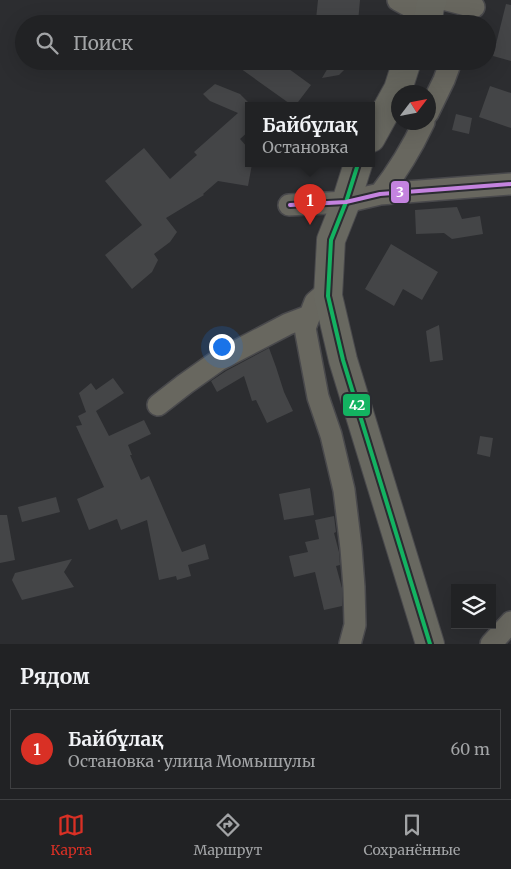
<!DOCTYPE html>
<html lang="ru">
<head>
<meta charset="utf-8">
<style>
	:root { --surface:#212224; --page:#292a2c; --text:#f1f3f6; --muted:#a2a4a6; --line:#3e3f41; --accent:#d93025 }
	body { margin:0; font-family:Merriweather,serif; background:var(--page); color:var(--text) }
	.controls { position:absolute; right:15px; bottom:15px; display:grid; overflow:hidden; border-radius:0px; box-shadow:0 5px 20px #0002 }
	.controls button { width:45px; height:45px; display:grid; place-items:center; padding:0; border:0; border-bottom:1px solid var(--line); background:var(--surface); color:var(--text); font:25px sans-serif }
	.compass { position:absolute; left:391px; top:85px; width:45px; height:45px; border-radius:50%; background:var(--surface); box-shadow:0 5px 20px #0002; rotate:58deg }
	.you { position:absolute; left:221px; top:346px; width:18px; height:18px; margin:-12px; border:4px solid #fff; border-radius:50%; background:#1a73e8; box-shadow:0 0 0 8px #1a73e833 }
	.badge { display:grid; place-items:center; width:32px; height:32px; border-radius:50%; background:var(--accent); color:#fff; font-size:16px; font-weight:700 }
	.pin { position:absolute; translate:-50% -41px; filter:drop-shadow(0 1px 2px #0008) }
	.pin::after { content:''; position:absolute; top:26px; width:18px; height:15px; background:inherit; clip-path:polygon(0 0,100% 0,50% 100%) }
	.popup { position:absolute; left:245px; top:102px; width:130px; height:65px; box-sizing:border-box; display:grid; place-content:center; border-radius:0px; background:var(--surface); filter:drop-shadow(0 1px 4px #0005); font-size:16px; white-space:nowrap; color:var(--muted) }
	.popup b { font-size:19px; color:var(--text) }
	.popup::after { content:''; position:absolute; left:50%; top:100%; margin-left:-10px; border:10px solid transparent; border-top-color:var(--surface) }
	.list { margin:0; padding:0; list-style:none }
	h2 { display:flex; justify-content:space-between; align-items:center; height:65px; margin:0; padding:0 20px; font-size:21px }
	h2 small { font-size:16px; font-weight:400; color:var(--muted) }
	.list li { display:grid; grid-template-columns:32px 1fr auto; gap:15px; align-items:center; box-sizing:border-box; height:80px; margin:0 10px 10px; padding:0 10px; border:1px solid var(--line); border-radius:0px }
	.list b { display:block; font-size:19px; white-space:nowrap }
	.list p { margin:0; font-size:16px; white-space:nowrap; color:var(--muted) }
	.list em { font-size:16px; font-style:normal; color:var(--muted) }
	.icon { flex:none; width:28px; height:28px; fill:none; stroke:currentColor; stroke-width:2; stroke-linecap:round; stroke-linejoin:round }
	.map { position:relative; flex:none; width:511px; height:644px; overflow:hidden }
	.search { position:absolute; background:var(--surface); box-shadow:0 5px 20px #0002; left:15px; right:15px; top:15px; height:55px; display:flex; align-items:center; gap:12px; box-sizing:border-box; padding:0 18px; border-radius:28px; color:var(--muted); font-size:19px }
	.sheet { height:155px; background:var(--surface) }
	nav { display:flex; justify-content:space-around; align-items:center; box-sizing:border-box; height:70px; border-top:1px solid var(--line); background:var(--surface); font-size:14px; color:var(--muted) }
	nav a { display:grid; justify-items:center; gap:2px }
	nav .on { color:var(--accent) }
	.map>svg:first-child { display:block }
	.building { fill:#444547 }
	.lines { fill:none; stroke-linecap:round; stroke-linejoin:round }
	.minor-casing { stroke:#49494c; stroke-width:24 }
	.major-casing { stroke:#49494c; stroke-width:30 }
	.minor { stroke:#68675f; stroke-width:21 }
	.major { stroke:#686860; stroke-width:28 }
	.bus-1-casing { stroke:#2b2c31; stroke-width:8 }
	.bus-2-casing { stroke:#2b2c31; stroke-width:8 }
	.bus-1 { stroke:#13b361; stroke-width:4 }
	.bus-2 { stroke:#c483df; stroke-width:4 }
	.line-badge { stroke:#2b2c31; stroke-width:2 }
	.badge-label { font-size:14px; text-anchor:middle; font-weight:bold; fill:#fff }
</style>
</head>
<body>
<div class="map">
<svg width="511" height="644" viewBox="0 0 511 644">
	<rect width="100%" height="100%" fill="#2c2d30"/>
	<path class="building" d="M 318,0 L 360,0 L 358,22 L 316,19 Z
		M 506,4 L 511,5 L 511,61 L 493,56 Z
		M 230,61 L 278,61 L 311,85 L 295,106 L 293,106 Z
		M 332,61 L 353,61 L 339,75 L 322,78 Z
		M 215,84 L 240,94 L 249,103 L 249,131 L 240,139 L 249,149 L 249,164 L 252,164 L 248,186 L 218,181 L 203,194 L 204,195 L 166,218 L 177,232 L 170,242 L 154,254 L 158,260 L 152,272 L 132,289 L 105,255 L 142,225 L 105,181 L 144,148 L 170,179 L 197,155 L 194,152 L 238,113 L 210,101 L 203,94 Z
		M 490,86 L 511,93 L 511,128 L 479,117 Z
		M 456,114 L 472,118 L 469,134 L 452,130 Z
		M 457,207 L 462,219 L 480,216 L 483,234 L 452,239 L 444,233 L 416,234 L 415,210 Z
		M 391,244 L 438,272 L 422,300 L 403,289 L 394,306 L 365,289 Z
		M 439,325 L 443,360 L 430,362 L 426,331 Z
		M 269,348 L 276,367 L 284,392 L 293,411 L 267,423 L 256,400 L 252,401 L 244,376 L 217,392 L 211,381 L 226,371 Z
		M 113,378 L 124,393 L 96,411 L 109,436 L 144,420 L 151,434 L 128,445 L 132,455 L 130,455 L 141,480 L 149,476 L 182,552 L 205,544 L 209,559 L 188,565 L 191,576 L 177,580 L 176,576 L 159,580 L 147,520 L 121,530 L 117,519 L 89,530 L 77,499 L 104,487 L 76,426 L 82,425 L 78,416 L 86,412 L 79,393 L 91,383 L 96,390 Z
		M 480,436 L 493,438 L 490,457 L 477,454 Z
		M 310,488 L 314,515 L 284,520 L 279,494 Z
		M 56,497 L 60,512 L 22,522 L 18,507 Z
		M 0,515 L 7,515 L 15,560 L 0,563 Z
		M 334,516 L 336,532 L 334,533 L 339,552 L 340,565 L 336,566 L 342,588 L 342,606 L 324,610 L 315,572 L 294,577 L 289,556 L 308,552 L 305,542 L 319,539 L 315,520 Z
		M 72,559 L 64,572 L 74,587 L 22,600 L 12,580 L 15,573 Z"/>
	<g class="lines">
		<g class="minor-casing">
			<path id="minor" d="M 398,0 L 409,6 L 430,7
				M 447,0 L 474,7
				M 428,113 L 444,80 L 451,61
				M 380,194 C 398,171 412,148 424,122
				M 289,205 L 346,202 L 380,194 L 511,184
				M 329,290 L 315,302 L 305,328 L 318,397 L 331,435 L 344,490 L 351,548 L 354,587 L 355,625 L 350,644
				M 158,405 L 185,384 L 219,360 L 288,324 L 309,316
				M 491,644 L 511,622"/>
		</g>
		<g class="major-casing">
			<path id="major" d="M 427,24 L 430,7 L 433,0
				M 371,138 L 398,89 L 407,61
				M 358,164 L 346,202 L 331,240 L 328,296 L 343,360 L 430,644"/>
		</g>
		<use href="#minor" class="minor"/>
		<use href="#major" class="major"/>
		<g class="bus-1-casing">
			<path id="bus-1" d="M 358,164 L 346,202 L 331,240 L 328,296 L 343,360 L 430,644"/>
		</g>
		<g class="bus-2-casing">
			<path id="bus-2" d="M 290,205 L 346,202 L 380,194 L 511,184"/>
		</g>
		<use href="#bus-1" class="bus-1"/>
		<use href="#bus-2" class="bus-2"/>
	</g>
	<g class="line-badge">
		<rect x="390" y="180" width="20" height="24" rx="5" fill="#c483df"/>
		<rect x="342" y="393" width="29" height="24" rx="5" fill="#13b361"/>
	</g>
	<g class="badge-label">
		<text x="400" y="197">3</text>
		<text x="357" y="410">42</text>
	</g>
</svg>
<div class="controls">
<button><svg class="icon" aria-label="layers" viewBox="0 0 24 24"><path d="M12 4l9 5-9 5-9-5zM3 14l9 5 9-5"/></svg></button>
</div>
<svg class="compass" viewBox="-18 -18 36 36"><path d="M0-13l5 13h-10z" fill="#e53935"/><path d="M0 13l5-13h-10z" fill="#a2a4a6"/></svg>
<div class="you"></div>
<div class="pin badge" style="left:310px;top:225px">1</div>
<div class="popup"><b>Байбұлақ</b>Остановка</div>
<div class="search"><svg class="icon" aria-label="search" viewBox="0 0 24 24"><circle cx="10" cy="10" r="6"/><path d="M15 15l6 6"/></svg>Поиск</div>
</div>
<section class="sheet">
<h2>Рядом<small></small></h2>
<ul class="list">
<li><span class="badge">1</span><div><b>Байбұлақ</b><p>Остановка · улица Момышулы</p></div><em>60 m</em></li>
</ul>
</section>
<nav>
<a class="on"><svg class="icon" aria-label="map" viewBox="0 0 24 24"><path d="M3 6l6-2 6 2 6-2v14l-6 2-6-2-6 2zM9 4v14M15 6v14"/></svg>Карта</a>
<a><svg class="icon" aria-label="directions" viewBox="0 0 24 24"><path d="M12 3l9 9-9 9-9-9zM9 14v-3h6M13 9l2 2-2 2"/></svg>Маршрут</a>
<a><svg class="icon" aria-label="saved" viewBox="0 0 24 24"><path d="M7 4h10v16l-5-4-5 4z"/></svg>Сохранённые</a>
</nav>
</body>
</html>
